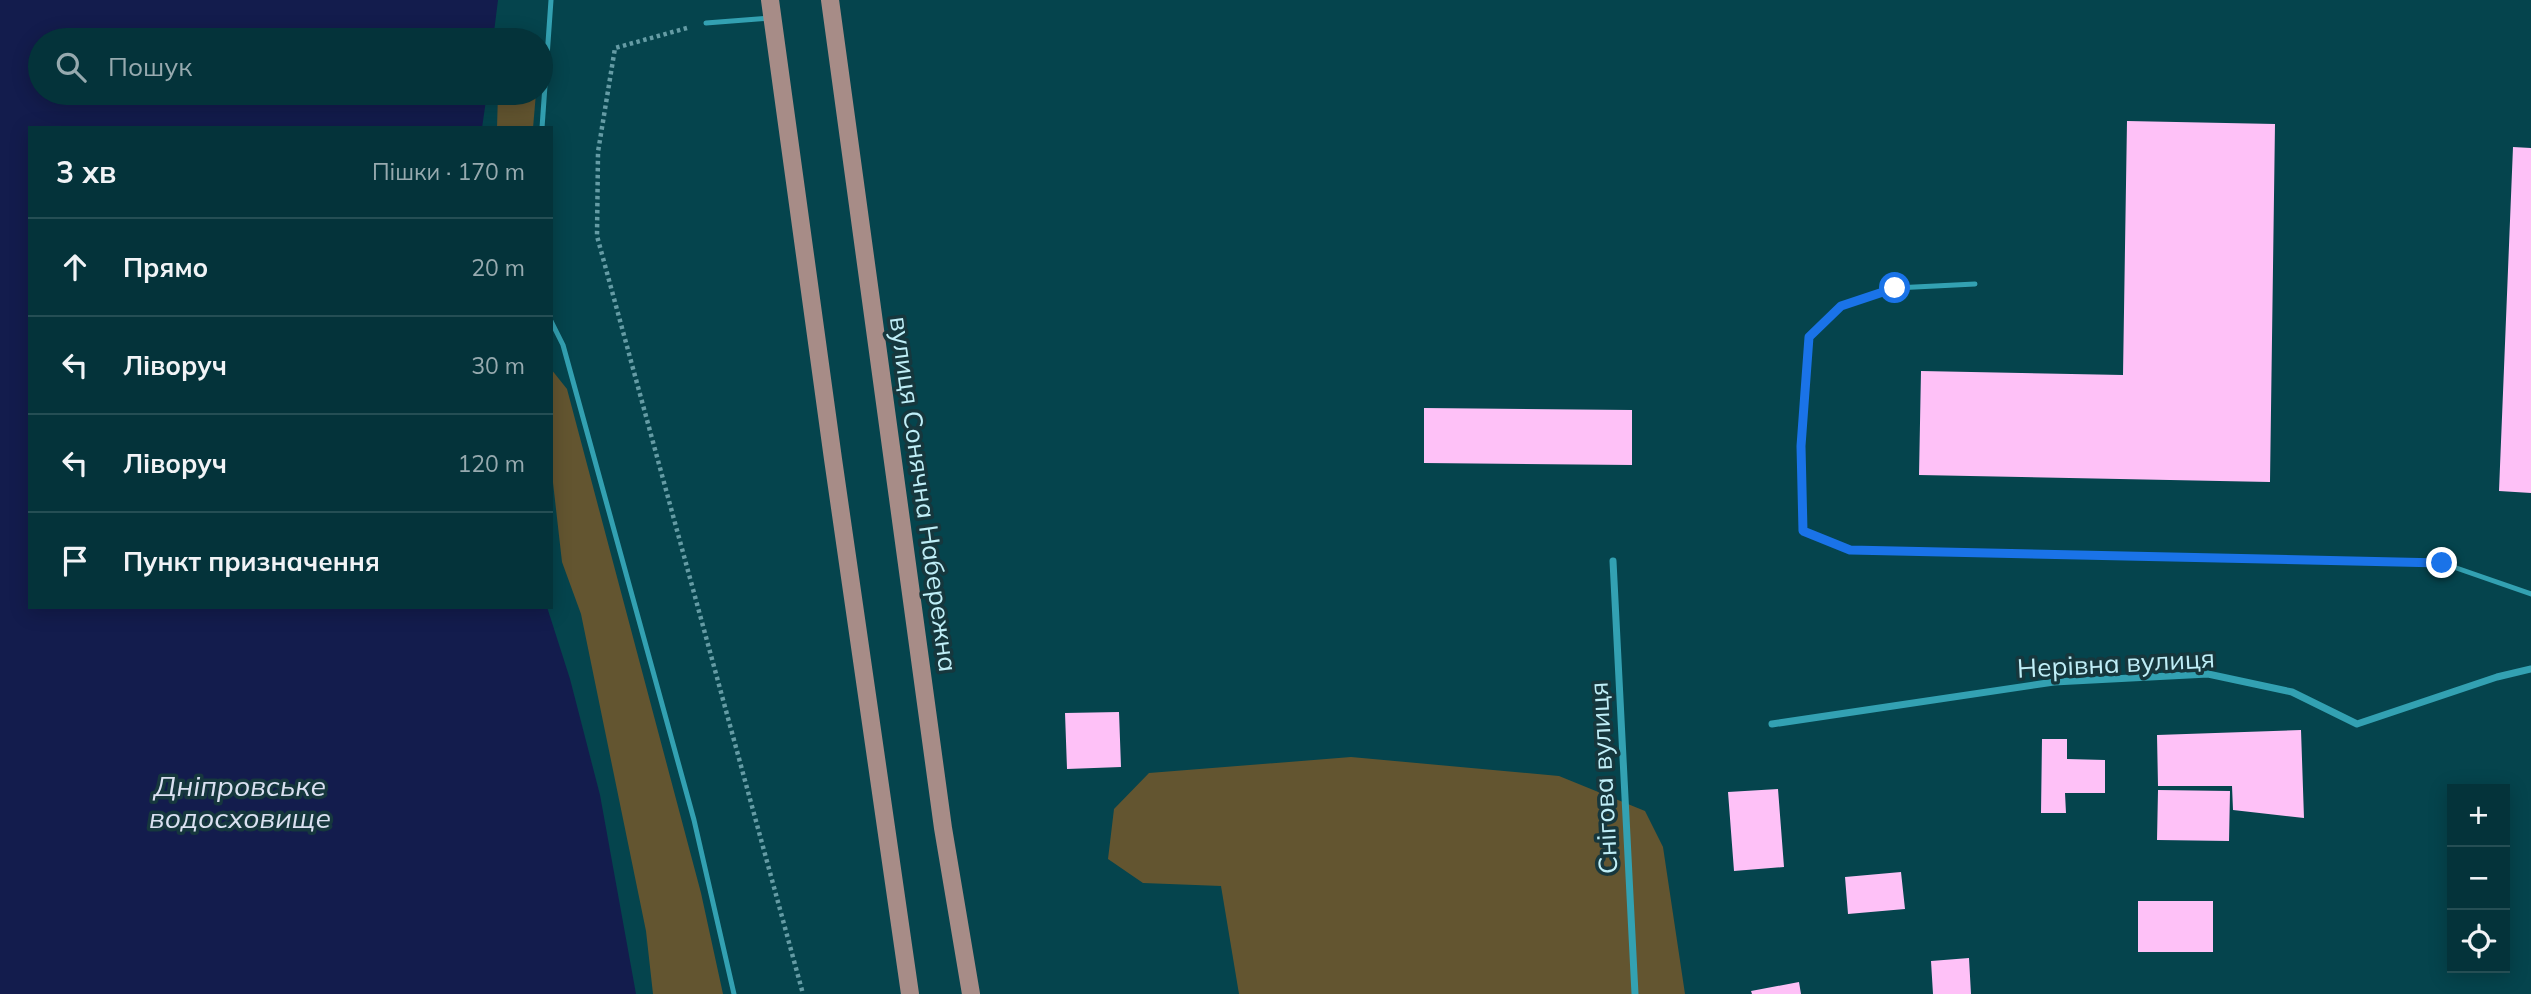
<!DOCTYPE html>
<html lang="uk">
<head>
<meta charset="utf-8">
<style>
	:root { --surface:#04333a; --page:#123f45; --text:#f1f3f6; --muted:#97aaaf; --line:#254e54 }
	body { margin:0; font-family:Mulish,sans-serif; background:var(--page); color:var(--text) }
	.controls { position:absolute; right:21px; bottom:21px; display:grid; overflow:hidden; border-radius:0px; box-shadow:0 4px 18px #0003 }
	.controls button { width:63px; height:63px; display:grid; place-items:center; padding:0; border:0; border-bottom:2px solid var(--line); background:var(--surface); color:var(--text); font:35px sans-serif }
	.stop { position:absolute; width:21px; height:21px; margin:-16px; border:5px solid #1a73e8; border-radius:50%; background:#fff }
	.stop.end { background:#1a73e8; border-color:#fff; box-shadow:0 2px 7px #0008 }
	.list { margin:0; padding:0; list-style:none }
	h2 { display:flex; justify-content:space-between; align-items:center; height:91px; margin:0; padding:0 28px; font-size:30px }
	h2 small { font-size:23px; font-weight:400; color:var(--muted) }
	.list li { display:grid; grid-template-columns:46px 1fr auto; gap:21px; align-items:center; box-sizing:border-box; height:98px; padding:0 28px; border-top:2px solid var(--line) }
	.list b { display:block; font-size:26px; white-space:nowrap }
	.list em { font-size:23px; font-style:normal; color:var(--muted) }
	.icon { flex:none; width:38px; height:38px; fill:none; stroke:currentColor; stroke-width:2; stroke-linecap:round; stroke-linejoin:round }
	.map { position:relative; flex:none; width:2531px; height:994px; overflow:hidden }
	.search { position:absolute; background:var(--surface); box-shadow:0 4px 18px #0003; left:28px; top:28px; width:525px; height:77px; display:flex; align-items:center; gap:18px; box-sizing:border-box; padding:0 24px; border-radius:38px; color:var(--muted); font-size:26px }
	.panel { position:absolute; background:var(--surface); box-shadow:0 4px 18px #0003; left:28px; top:126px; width:525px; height:483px; border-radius:0px }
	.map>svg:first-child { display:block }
	.green { fill:#635530 }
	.water { fill:#131c4d }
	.building { fill:#fec1f7 }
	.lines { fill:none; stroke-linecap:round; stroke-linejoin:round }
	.path { stroke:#659ca5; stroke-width:4.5; stroke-dasharray:3.5 3.5; stroke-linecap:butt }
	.lane { stroke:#33a1b2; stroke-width:5 }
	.street { stroke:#33a1b2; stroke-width:7 }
	.primary { stroke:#a78c87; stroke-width:18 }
	.route { stroke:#1a73e8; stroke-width:9 }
	.labels { text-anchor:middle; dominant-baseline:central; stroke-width:7; stroke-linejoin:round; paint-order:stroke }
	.street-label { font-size:26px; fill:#bfeef7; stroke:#16373d }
	.water-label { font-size:28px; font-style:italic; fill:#dae0f1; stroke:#16373d }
</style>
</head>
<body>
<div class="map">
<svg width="2531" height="994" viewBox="0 0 2531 994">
	<rect width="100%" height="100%" fill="#05444d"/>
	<path class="green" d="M 498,93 L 536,93 L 533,128 L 497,128 Z
		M 551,369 L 567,389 L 701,893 L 723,994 L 653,994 L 646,931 L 581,614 L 562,562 L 551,465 Z
		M 1351,757 L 1559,776 L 1645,811 L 1663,847 L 1685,994 L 1239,994 L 1221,886 L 1143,883 L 1108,859 L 1114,809 L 1149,773 Z"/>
	<path class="water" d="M 0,0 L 498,0 L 493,40 L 40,40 L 40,93 L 487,93 L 482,128 L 30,128 L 30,607 L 547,607 L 570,679 L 600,795 L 636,994 L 0,994 Z"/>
	<path class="building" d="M 2127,121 L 2275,124 L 2270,482 L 1919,475 L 1921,371 L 2123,375 Z
		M 2513,147 L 2531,148 L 2531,493 L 2499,491 Z
		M 1424,408 L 1632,410 L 1632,465 L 1424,463 Z
		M 1119,712 L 1121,767 L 1067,769 L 1065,713 Z
		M 2301,730 L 2304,818 L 2233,810 L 2232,786 L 2158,786 L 2157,735 Z
		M 2042,739 L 2067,739 L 2067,759 L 2105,760 L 2105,793 L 2065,793 L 2066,813 L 2041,813 Z
		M 1778,789 L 1784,867 L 1734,871 L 1728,792 Z
		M 2158,790 L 2230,791 L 2229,841 L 2157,840 Z
		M 1901,872 L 1905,909 L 1848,914 L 1845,877 Z
		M 2138,901 L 2213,901 L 2213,952 L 2138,952 Z
		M 1969,958 L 1971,994 L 1933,994 L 1931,961 Z
		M 1799,982 L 1801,994 L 1752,994 L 1751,991 Z"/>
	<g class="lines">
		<path class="path" d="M 687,28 L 615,48 L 598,152 L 597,236 L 803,994"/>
		<path class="lane" d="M 706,23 L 770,18
			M 542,128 L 551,0
			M 1975,284 L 1895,288 L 1841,306 L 1809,337 L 1801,446 L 1803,531 L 1850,550 L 2442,563 L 2531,594
			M 551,321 L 563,345 L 694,820 L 734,994"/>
		<path class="street" d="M 1613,561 L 1635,994
			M 1772,724 L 2054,682 L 2208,674 L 2292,692 L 2357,724 L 2497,677 L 2531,669"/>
		<path class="primary" d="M 770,0 L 833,459 L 910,994
			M 830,0 L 943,828 L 971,994"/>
	</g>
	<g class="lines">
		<path class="route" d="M 1895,288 L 1841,306 L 1809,337 L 1801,446 L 1803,531 L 1850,550 L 2442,563"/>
	</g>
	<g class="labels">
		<g class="street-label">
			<text transform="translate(924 494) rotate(82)">вулиця Сонячна Набережна</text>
			<text transform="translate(2116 663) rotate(-3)">Нерівна вулиця</text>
			<text transform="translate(1603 778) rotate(-93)">Снігова вулиця</text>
		</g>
		<g class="water-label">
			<text x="240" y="785">Дніпровське<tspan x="240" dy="32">водосховище</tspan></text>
		</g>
	</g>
</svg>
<div class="controls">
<button>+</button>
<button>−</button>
<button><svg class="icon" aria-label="locate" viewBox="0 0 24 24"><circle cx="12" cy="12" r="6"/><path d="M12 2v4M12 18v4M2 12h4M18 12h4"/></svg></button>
</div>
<div class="stop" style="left:1895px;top:288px"></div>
<div class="stop end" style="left:2442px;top:563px"></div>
<div class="search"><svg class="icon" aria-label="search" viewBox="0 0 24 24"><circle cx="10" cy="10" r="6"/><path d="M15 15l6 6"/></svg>Пошук</div>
<section class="panel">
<h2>3 хв<small>Пішки · 170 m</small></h2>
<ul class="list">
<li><svg class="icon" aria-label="ahead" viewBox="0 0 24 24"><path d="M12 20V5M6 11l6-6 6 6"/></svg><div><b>Прямо</b></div><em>20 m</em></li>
<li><svg class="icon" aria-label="left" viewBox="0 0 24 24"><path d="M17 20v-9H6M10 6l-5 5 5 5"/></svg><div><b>Ліворуч</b></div><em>30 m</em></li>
<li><svg class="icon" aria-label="left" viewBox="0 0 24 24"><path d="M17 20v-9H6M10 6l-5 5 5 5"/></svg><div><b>Ліворуч</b></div><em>120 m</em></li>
<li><svg class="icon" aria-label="arrive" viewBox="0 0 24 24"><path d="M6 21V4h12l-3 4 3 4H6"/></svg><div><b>Пункт призначення</b></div></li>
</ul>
</section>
</div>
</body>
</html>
